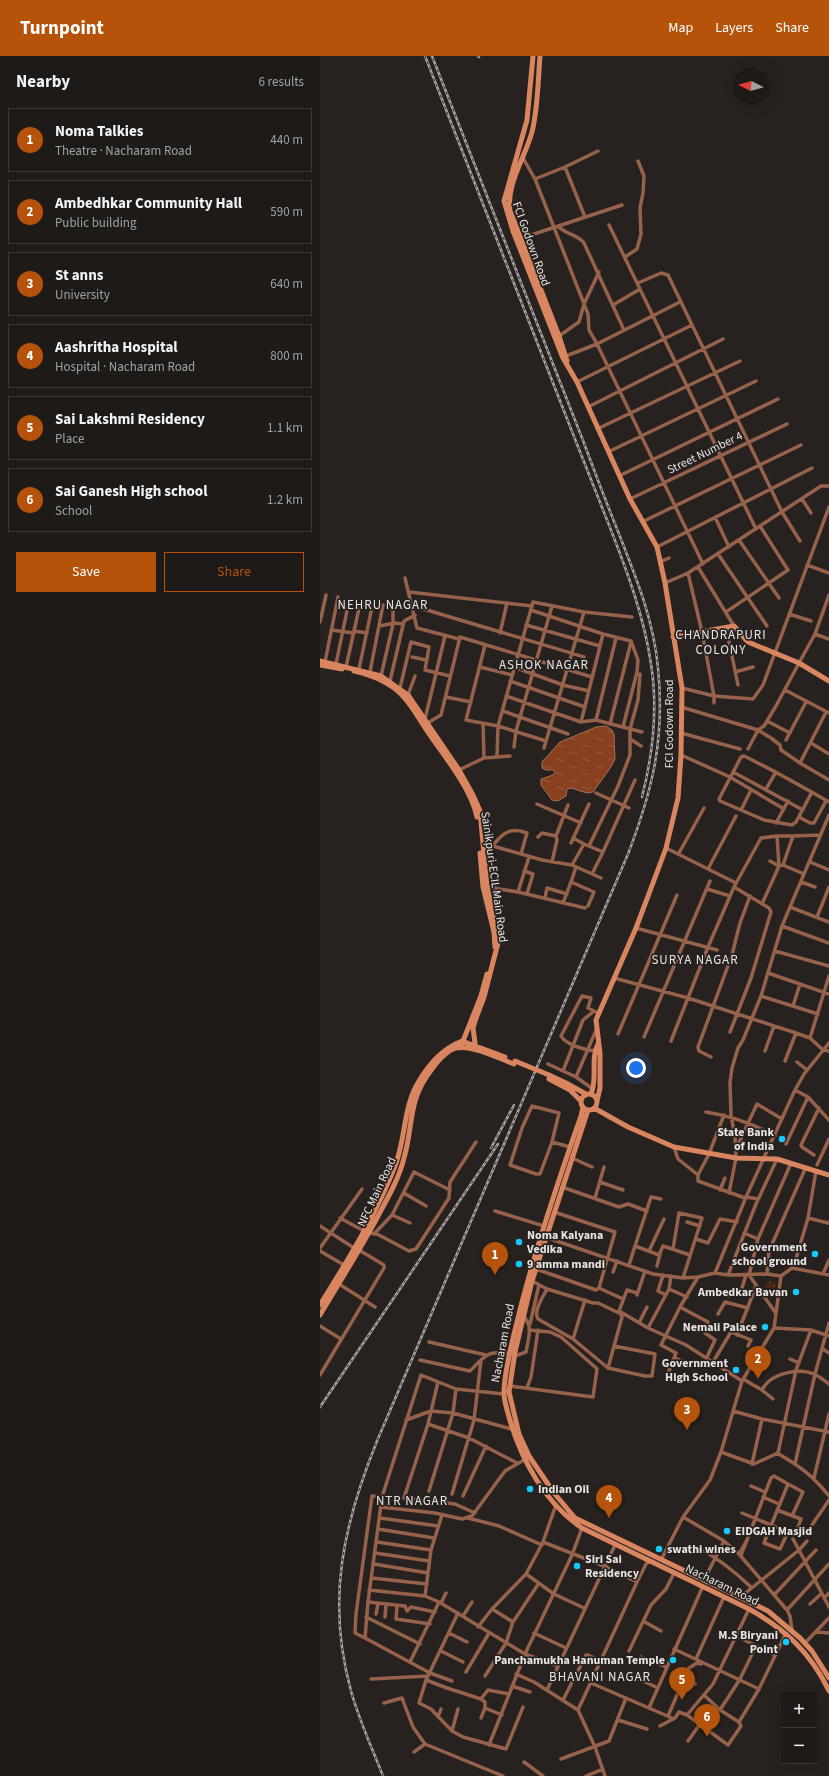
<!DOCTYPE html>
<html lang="en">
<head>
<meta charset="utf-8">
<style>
	:root { --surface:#1d1a17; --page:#2a2724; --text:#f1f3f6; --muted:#a0a1a1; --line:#3b3836; --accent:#b45309 }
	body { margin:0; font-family:"Source Sans 3",sans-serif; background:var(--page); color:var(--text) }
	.controls { position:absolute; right:12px; bottom:12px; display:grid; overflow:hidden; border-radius:0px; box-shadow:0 4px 16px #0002 }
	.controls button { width:36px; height:36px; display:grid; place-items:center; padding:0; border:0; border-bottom:1px solid var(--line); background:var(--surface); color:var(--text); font:20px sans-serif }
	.compass { position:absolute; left:413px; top:12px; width:36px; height:36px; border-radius:50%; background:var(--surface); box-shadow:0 4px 16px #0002; rotate:276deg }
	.you { position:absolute; left:316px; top:1012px; width:14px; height:14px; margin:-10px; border:3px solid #fff; border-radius:50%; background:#1a73e8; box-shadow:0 0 0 6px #1a73e833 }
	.badge { display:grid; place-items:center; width:26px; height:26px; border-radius:50%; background:var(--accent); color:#fff; font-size:13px; font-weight:700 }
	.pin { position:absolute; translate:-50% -33px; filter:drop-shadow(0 1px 2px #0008) }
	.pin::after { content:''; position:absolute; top:21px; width:14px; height:12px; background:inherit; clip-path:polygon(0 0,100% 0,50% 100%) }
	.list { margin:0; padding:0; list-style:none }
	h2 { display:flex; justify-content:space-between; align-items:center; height:52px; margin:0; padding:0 16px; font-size:17px }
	h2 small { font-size:13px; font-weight:400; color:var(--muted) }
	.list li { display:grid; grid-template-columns:26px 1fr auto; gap:12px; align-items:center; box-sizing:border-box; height:64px; margin:0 8px 8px; padding:0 8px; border:1px solid var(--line); border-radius:0px }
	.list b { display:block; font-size:15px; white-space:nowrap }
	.list p { margin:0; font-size:13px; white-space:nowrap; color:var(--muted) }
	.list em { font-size:13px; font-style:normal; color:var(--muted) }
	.actions { display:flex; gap:8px; padding:12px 16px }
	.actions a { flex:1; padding:9px 0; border:1px solid var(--accent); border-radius:0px; text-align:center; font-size:14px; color:var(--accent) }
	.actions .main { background:var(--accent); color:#fff }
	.map { position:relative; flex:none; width:509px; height:1720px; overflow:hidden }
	header { display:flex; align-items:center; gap:24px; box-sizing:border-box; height:56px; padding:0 20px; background:var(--accent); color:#fff }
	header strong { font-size:19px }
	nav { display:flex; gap:22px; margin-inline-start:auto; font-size:14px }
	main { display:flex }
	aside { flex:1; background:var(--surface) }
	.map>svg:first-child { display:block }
	.grass { fill:url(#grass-dots) }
	.water { fill:url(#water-ripples); stroke:#a47159 }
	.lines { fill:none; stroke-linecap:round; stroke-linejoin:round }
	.street { stroke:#96624b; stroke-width:3.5 }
	.secondary { stroke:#d88560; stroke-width:5 }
	.rail-casing { stroke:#a9a6a3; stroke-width:2.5 }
	.rail { stroke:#27221f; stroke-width:1; stroke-dasharray:3; stroke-linecap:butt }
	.secondary-bridge { stroke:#d88560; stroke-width:5 }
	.poi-dot { fill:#17cafb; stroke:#27221f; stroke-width:1.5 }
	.labels { text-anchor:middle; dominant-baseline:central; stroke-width:3.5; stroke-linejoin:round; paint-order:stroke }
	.street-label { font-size:12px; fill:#e7e4e2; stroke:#27221f }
	.poi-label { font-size:12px; font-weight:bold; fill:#e7e4e2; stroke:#27221f; text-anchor:end }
	.neighbourhood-label { font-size:13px; letter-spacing:1px; fill:#e7e4e2; stroke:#27221f }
</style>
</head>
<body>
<header>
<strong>Turnpoint</strong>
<nav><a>Map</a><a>Layers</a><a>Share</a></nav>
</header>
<main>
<aside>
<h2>Nearby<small>6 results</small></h2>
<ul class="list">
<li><span class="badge">1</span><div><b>Noma Talkies</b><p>Theatre · Nacharam Road</p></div><em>440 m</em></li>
<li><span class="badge">2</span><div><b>Ambedhkar Community Hall</b><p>Public building</p></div><em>590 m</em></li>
<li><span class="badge">3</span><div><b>St anns</b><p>University</p></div><em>640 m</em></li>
<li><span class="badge">4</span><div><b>Aashritha Hospital</b><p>Hospital · Nacharam Road</p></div><em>800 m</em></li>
<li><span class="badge">5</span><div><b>Sai Lakshmi Residency</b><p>Place</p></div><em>1.1 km</em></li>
<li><span class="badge">6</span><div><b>Sai Ganesh High school</b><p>School</p></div><em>1.2 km</em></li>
</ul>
<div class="actions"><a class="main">Save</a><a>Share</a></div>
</aside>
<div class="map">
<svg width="509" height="1720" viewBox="0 0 509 1720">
	<defs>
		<pattern id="grass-dots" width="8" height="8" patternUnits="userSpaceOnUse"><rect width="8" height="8" fill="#4a220f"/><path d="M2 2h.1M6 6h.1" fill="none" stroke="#644232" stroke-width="1.8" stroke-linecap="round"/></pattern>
		<pattern id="water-ripples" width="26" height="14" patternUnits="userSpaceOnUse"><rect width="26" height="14" fill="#88401e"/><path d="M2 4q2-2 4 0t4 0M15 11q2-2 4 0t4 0" fill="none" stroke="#995b3e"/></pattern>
	</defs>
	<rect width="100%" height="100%" fill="#27221f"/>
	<path class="grass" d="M 447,1225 L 456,1227 L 454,1239 L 445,1237 Z"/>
	<path class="water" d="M 286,670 L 292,674 L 294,678 L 295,703 L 291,711 L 273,736 L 267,737 L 251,732 L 247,733 L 246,740 L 238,745 L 232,744 L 221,729 L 221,723 L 233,719 L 235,716 L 233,714 L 226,714 L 222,712 L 222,706 L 240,686 L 276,671 Z"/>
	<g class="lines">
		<path class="street" d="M 203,102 L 215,123 L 268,258 L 269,274 L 277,288 L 383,508
			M 245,111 L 265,161
			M 215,123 L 245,111 L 278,95
			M 289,169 L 436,473
			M 238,170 C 246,179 258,178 264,187 L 304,274
			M 202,182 L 302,149
			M 305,201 L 317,193 L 321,178 L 320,152 L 323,137 L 324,120 L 318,105
			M 318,227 L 341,217 L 348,219 L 462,456 L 480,485
			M 293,249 L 320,233
			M 239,280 L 259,266 L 264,248 L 279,216
			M 246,300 L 277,288 L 360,246
			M 257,326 L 372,269
			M 268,351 L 403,283
			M 277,373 L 420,305
			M 288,396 L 436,325
			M 299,420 L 458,343
			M 310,443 L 467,368
			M 482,443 L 491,457
			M 395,461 L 409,491
			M 324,465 L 481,389
			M 419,484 L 459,542
			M 337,491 L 492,412
			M 398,498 L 447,570
			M 340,506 L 349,502
			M 487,509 L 509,517
			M 378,511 L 414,570
			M 368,517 L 382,576 L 394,640 L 394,647
			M 85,522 L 97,572 L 139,583
			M 345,527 L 368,517 L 501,430 L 509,430
			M 89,536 L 212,550
			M 91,549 C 148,567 206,583 264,601
			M 211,554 L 283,578 L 311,585
			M 406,556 L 468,514 L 440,470
			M 469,558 L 491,565
			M 0,566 L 6,539
			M 206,569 L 280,590
			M 59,570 L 75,567 L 83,568
			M 406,571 L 418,629
			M 11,574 L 34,577
			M 34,575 L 47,577
			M 180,577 L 187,547
			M 495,578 L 509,583
			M 165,589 L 146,664 L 178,670 L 226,685
			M 92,601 L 106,604
			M 5,606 L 18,541
			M 16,608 L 29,545
			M 26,611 L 40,548
			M 160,611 L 192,619
			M 194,611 L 243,629 L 269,635
			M 39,613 L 52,551
			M 50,616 L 63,549
			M 415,616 L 433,611
			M 61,620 L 73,568 L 73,555
			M 70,625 L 84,565 L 95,559
			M 190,625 L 265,651
			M 80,632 L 91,586 L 109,591 L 105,614 L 130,620
			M 362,632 L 394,640 L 433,643 L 443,629 L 509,451
			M 465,634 L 509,657
			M 88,639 L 95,620
			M 186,640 L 261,666 L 276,664 L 322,676
			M 126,641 L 151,646
			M 361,651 L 438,674 L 451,682 L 460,689 L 461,694 L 480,707
			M 183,655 L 248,678
			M 506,656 L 480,707 L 509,724
			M 105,663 L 125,580
			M 276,664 L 296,582
			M 447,665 L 470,677
			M 261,666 L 283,578
			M 163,667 L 164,702
			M 106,668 L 121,659 L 140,581 L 272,621
			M 290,668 L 311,586
			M 303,671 L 317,616 L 318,604 L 311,585
			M 361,677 L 420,693
			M 310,683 L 321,690
			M 466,684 L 486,646
			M 491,687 L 509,698
			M 194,691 L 196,675 L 232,550
			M 224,692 L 264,556
			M 428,693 L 438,674 L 444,670 L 456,650 L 479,607 L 495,578 L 509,539
			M 361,699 L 410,721 L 464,753
			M 177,700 L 178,670 L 213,546 L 264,556 L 312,561
			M 139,714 L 164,702 L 190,700
			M 413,716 L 483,754
			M 446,733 L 456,716
			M 492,736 L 476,766 L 472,769 L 444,764 L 400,745 L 399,743 L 421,701 L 424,700 C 453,714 481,730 509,746
			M 276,737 L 309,752
			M 217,748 L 261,767
			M 421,754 L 431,734
			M 479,761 L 490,767 L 494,767 L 506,745
			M 456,767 L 468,745
			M 457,780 L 459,810
			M 218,781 L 222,777 L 236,780 L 248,749
			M 253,782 L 264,788
			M 251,787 L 269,748
			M 173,790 L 222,804 L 252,809 L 281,822
			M 269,790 L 298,730 L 310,699 L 310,673 L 318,644 L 320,618
			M 346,792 L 388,813 L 416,760
			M 359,797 L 384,752
			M 164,801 C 177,785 184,768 207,777 L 201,798
			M 450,805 L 459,810
			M 232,806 L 237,784 L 236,780
			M 490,806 L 509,814
			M 252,809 L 264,788 L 283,796 L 315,724
			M 463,809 L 473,780 L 500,779
			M 388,813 L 416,827
			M 204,815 L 213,818 L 207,838
			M 272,818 L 283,796
			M 251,826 L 256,811
			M 481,826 L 495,831
			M 167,831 L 198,836 L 265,852
			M 387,833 L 410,840
			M 198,836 L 209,801
			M 225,842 L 227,832 L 247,838
			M 243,847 L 251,826 L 274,836 L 268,850
			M 442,848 L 459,810 L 463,809 L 484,818
			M 470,851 L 509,866
			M 497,861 L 509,831
			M 462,870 L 509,887
			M 316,872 L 397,894
			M 455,895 L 509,910
			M 448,917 L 509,938
			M 294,922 L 368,942 L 476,977 L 490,982 L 503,994 L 509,995
			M 441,940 L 498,958
			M 473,950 L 480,928
			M 410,976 L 431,922 L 451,856 L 449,852 L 414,831
			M 298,978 L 357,839
			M 324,981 L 390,825
			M 490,982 L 509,920
			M 351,985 L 388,891 L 414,831 L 441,782 L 457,780 L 473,780
			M 275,995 C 265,994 246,989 241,980 L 262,940 L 271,942 L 268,952 L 278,957
			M 445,995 L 454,970
			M 391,1001 L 379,995 L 378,991 L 412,899 L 420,867 L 430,840
			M 465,1005 L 476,977
			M 477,1006 L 487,1014
			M 228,1008 L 243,1015
			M 256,1021 L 277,972
			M 273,1033 L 256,1021 L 243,1015 L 263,964 L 274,955
			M 488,1041 L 509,1064
			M 386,1056 C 411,1060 432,1067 455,1080
			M 404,1059 L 389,1098 L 378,1119 L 378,1125 L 425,1142
			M 232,1086 L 239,1057 L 212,1050 L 202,1072 L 190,1109 L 216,1118 L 220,1118 L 232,1086 L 250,1091
			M 466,1088 L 488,1041 L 475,1034
			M 354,1091 L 358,1103 L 378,1119
			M 417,1091 L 437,1048 L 462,1063
			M 494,1099 L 482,1091 L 481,1089 L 499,1052
			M 252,1102 L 272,1111
			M 497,1109 L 509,1083
			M 280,1126 L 303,1134
			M 242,1131 L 299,1151 L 308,1148 L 327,1155
			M 400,1134 L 405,1122
			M 84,1137 L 106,1150
			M 409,1137 L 416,1102 L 415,1080 L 411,1060 L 410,1026 L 412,1012 L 418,992 L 423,984 L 441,940 L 462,870 L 509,759
			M 426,1141 L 438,1143
			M 275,1142 L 284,1111
			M 341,1143 L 331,1141 L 315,1190 L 339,1199 L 343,1190 L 370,1199
			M 175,1155 L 224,1170
			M 72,1159 L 90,1167
			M 20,1162 L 44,1175
			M 488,1162 L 508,1167 L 509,1166
			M 367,1166 L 380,1170
			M 0,1170 L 34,1192
			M 49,1177 L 57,1178 L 89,1195 L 96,1193 L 129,1142 L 130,1126 L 156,1086
			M 424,1177 L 438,1183
			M 54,1178 L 72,1159 L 94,1116 L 130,1134
			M 225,1181 L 333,1218 L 363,1222 L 378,1221 L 395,1217 L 408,1219 L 447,1218 L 461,1220
			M 376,1183 L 388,1187 L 400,1163 L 417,1166
			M 0,1192 L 42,1133
			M 353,1193 L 359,1157 L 382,1162 L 363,1222
			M 0,1195 L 24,1209
			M 329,1195 L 344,1163
			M 309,1209 L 315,1190
			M 337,1210 L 340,1198
			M 472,1212 L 509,1219
			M 216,1213 L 276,1234 L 279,1232 L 295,1176 L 234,1156
			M 293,1216 L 297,1205
			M 395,1217 L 426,1141 L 475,1034 L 484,1018 L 509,987
			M 447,1218 L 449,1195 L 486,1111
			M 503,1218 L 509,1204
			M 343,1219 L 338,1235 L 346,1239
			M 408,1219 L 436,1148 L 457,1103
			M 212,1225 L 227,1233 L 273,1247 L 278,1247 L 301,1258 L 302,1261 L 288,1312 L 253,1283 L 265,1244
			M 19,1228 L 55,1251
			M 279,1232 L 303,1243
			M 227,1233 C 223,1241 213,1255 218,1263 L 253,1283
			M 349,1233 L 367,1241
			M 317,1237 L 307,1234 L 299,1255 L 328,1272 L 366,1289 L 422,1325
			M 317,1239 L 325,1215
			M 408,1240 L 411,1234 L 421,1235 L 426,1219
			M 360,1251 L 388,1266 L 385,1277 L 395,1284 L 387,1301
			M 455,1256 L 429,1219 L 438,1183 L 471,1107
			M 398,1258 L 405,1246 L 428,1252
			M 319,1267 L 327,1251
			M 210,1268 L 219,1229
			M 0,1270 L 21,1283
			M 328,1272 L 349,1233 L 351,1220
			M 454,1272 L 491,1274 L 509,1280
			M 417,1279 L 436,1230
			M 109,1286 L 166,1299
			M 503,1293 L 509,1297
			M 195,1300 L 206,1296 C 208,1283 214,1270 203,1260
			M 354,1302 L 370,1308
			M 470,1303 L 479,1307
			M 100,1304 L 150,1315 C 166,1299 166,1295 190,1297
			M 393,1306 L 411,1276 L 431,1284 L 428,1290
			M 288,1312 L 325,1320 L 332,1320 L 335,1298 L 294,1290
			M 0,1319 L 64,1212 L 64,1209 L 39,1194
			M 347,1320 L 356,1297 L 341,1289 L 360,1251 L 378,1221
			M 423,1323 L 442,1334 L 453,1343
			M 118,1326 L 108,1368 L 84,1442 L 135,1448 L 155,1457
			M 190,1330 L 273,1341 L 277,1313 L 275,1311 L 241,1281 L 230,1276 L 209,1274
			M 207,1332 L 211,1321 L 218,1274
			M 442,1334 C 450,1317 479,1311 496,1319 C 500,1321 505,1325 509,1328
			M 413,1355 L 442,1363 L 509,1376
			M 86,1364 L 111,1355 L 133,1357 L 195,1374
			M 108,1368 L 149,1382 L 197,1407
			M 401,1396 L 434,1408 L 458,1397 L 476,1314 L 491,1274
			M 457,1397 C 481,1411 492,1419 509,1440
			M 432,1408 L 442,1363
			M 475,1408 L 495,1318 L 509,1267
			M 494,1422 L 509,1358
			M 468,1428 L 483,1436 L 472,1460
			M 431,1430 L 445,1436
			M 109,1435 L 133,1357 L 136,1333
			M 132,1438 L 154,1364 L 161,1304
			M 143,1440 L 166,1390
			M 443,1441 L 459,1448
			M 61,1451 L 115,1457 L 142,1463 L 152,1460 L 185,1415 L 204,1404
			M 422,1457 L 468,1476
			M 363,1461 L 404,1485 L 419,1498 L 467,1554 L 470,1560 L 472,1574
			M 60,1462 L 118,1470
			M 148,1462 L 179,1470 L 222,1489
			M 492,1469 L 509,1444
			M 58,1473 L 114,1482
			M 427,1484 L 451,1422 L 454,1420 L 468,1428 L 444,1487 L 460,1493 L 468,1476 L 473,1478 L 476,1477 L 481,1463 L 457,1454
			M 487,1485 L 479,1494 L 509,1551
			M 57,1486 L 111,1494
			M 223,1486 L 284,1510 L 317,1526
			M 377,1491 C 398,1502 414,1515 431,1531
			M 55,1497 L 109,1505
			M 419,1498 L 427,1484 L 421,1499
			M 341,1504 L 363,1461 L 390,1424 L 401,1396 L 422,1325 L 454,1272 L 461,1220 L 472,1212 L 475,1206 L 488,1162 L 496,1115
			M 54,1508 L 108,1517
			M 206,1518 L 234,1538 L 264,1552
			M 52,1522 L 107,1528
			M 384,1524 L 404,1485
			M 49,1534 L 105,1540 L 119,1546 L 205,1598 L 238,1610
			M 423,1539 L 479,1494 L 473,1483
			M 454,1539 L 496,1494
			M 105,1540 L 111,1494 L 122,1459
			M 504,1542 L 509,1537
			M 48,1546 L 85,1550 L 87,1555 L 91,1551 L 115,1556
			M 121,1547 L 126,1537
			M 490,1548 L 501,1538
			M 77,1550 L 76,1563 L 110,1568
			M 467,1554 L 509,1508
			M 138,1557 L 106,1624 L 99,1647 L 111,1653 L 132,1675 L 143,1681 L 186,1693 L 203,1651
			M 56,1558 L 58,1548
			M 143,1560 L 152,1546
			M 46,1561 L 100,1588
			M 65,1561 L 66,1549
			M 323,1565 L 341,1575
			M 193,1566 L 172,1553 L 206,1518 L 223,1486 L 236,1449
			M 158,1571 L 172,1553
			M 496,1576 L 509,1577
			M 129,1577 L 147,1586
			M 214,1577 L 246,1592
			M 416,1580 L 455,1599
			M 45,1582 L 35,1577 L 36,1558 L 52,1440 L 62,1441
			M 485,1587 L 509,1562
			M 354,1593 L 439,1633
			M 121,1595 L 143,1606
			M 309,1595 L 331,1549 L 346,1533 L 354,1517
			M 321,1601 L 346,1611
			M 376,1603 L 404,1541
			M 90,1606 L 119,1546
			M 369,1612 L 377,1607 L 381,1608 L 382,1606
			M 146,1616 L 169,1577
			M 196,1618 L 214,1626 L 258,1654 L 275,1691 L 285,1720
			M 308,1618 L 338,1632
			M 165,1620 L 186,1587 L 193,1566 L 219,1527
			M 51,1623 L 108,1620
			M 106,1624 L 127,1632 L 161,1643 L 165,1646 L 165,1652
			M 132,1625 L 110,1617 L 45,1582 L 48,1546 L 62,1441 L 101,1319 L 136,1333 L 184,1338
			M 271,1627 L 352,1662
			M 192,1630 L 210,1636
			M 227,1634 L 295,1489
			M 384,1639 L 400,1654 L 419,1666 L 439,1633 L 466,1577
			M 161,1643 L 168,1634 L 189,1638
			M 243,1644 L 266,1599 L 268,1599 L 281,1605
			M 64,1647 L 82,1642 L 93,1671 L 105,1688 L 183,1720
			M 329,1652 L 383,1530
			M 258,1654 L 317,1526 L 326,1508 L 330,1505
			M 400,1654 L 420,1623 L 436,1590
			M 348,1660 L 364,1623 L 375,1628
			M 118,1661 L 121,1653
			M 161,1662 L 165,1652 L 182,1659
			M 298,1664 L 327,1673
			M 419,1666 L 421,1670 L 408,1689 L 367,1659 L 393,1628 L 429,1553
			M 340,1670 L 355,1662 L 359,1656 L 367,1659
			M 132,1675 L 138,1653
			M 368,1685 L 380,1668
			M 169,1689 L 205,1598 L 252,1499 L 262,1472
			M 94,1696 L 105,1688
			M 241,1703 L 289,1685 L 306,1642
			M 204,1706 L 223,1720
			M 266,1720 L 283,1713"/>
		<path class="secondary" d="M 213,0 L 207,64 L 184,145 L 193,175 L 243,302 L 257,326 L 310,443 L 337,491 L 345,527 L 362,632 L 361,699 L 358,742 L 346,792 L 336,819 L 316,872 L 276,964 L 280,997 L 280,1032 L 277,1045
			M 220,0 C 218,25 218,52 212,76 C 205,102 186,128 190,155 L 239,280 L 247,305
			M 353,581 L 414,570 L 428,586 L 479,607 L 509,625
			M 0,605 L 61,620 L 88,639 L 139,714 L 153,739 L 160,755 L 167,831 L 179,883 L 164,941 L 155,965 L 153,972 L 156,994
			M 0,609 L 22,613
			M 34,615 C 52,619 68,625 81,638 C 92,649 99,663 108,676 C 124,700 151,732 157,761
			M 160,797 L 163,831 L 174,876 L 175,891
			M 141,990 L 161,940 L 167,918
			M 229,1019 L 246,1027 L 266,1038
			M 229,1023 L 250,1034 L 260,1044
			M261 1046a8 8 0 1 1 16 0a8 8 0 1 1-16 0Z
			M 271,1038 C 278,1022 270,1003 278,988
			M 263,1051 L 261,1060 C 237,1128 214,1196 197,1266 C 192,1287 184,1316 184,1337 C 184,1345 187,1353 189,1361 C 201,1404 225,1447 262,1472 L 429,1553 C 465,1573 491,1597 509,1635
			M 274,1052 L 308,1071 L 354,1091 L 416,1102 L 457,1103 L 509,1119
			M 268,1054 L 212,1225 L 195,1296 L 189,1336 L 199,1378 L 209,1400 L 234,1437 L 255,1462 L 448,1555 L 480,1582 L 492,1595 L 509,1622
			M 0,1249 C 28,1204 56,1159 75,1110 C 86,1083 83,1050 99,1025 C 110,1007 122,993 142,985 L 185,1001
			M 0,1259 C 19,1227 39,1195 57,1162 C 67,1143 79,1123 84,1102 C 94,1067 87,1045 112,1013 C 117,1006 123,999 131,994 C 146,985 178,1002 194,1008"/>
		<g class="rail-casing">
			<path id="rail" d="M 105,0 C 154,126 204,252 253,378 C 265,408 277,439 289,469 C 307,515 324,560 331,608 C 338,652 333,698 322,741
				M 158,0 L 159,1
				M 171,1092 L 194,1049
				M 0,1351 L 178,1088
				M 63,1720 C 52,1692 39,1664 31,1635 C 6,1545 23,1469 57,1385 L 308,798 C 333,733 345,682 338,612 C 334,565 316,521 299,478 C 287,448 275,417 264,387 C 213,258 163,129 112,0"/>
		</g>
		<use href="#rail" class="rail"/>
		<path class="secondary-bridge" d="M 195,1005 L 229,1019"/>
	</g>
	<g class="poi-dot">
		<circle cx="462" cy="1083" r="4"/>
		<circle cx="199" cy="1186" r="4"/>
		<circle cx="495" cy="1198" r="4"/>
		<circle cx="199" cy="1208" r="4"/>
		<circle cx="476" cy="1236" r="4"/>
		<circle cx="445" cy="1271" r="4"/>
		<circle cx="416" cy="1314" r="4"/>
		<circle cx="210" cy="1433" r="4"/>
		<circle cx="407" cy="1475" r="4"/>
		<circle cx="339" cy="1493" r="4"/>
		<circle cx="257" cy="1510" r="4"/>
		<circle cx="466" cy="1586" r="4"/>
		<circle cx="353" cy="1604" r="4"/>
	</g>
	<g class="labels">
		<g class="street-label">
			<text transform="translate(211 188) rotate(70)">FCI Godown Road</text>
			<text transform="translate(385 397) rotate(-26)">Street Number 4</text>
			<text transform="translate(349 668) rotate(-90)">FCI Godown Road</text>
			<text transform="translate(174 821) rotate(82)">Sainikpuri-ECIL Main Road</text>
			<text transform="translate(57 1136) rotate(-65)">NFC Main Road</text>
			<text transform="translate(183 1287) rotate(-79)">Nacharam Road</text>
			<text transform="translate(402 1529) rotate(26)">Nacharam Road</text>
		</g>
		<g class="poi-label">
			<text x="454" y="1076">State Bank<tspan x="454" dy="14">of India</tspan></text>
			<text x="207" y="1179" text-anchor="start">Noma Kalyana<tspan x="207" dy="14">Vedika</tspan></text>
			<text x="487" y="1191">Government<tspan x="487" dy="14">school ground</tspan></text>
			<text x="207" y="1208" text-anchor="start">9 amma mandi</text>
			<text x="468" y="1236">Ambedkar Bavan</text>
			<text x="437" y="1271">Nemali Palace</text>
			<text x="408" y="1307">Government<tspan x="408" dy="14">High School</tspan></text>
			<text x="218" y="1433" text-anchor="start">Indian Oil</text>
			<text x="415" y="1475" text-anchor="start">EIDGAH Masjid</text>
			<text x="347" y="1493" text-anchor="start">swathi wines</text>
			<text x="265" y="1503" text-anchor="start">Siri Sai<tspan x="265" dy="14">Residency</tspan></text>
			<text x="458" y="1579">M.S Biryani<tspan x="458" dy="14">Point</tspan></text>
			<text x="345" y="1604">Panchamukha Hanuman Temple</text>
		</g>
		<g class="neighbourhood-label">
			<text x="63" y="549">NEHRU NAGAR</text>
			<text x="401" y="579">CHANDRAPURI<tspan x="401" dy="15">COLONY</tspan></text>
			<text x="224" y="609">ASHOK NAGAR</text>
			<text x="375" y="904">SURYA NAGAR</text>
			<text x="92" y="1445">NTR NAGAR</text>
			<text x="280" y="1621">BHAVANI NAGAR</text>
		</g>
	</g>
</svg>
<div class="controls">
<button>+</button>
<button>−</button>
</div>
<svg class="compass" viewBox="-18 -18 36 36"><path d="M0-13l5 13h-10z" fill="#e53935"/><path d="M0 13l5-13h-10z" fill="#a0a1a1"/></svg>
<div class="you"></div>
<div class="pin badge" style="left:175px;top:1219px">1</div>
<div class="pin badge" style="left:438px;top:1323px">2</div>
<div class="pin badge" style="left:367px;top:1374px">3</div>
<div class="pin badge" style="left:289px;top:1462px">4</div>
<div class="pin badge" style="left:362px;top:1644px">5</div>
<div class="pin badge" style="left:387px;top:1681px">6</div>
</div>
</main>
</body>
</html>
